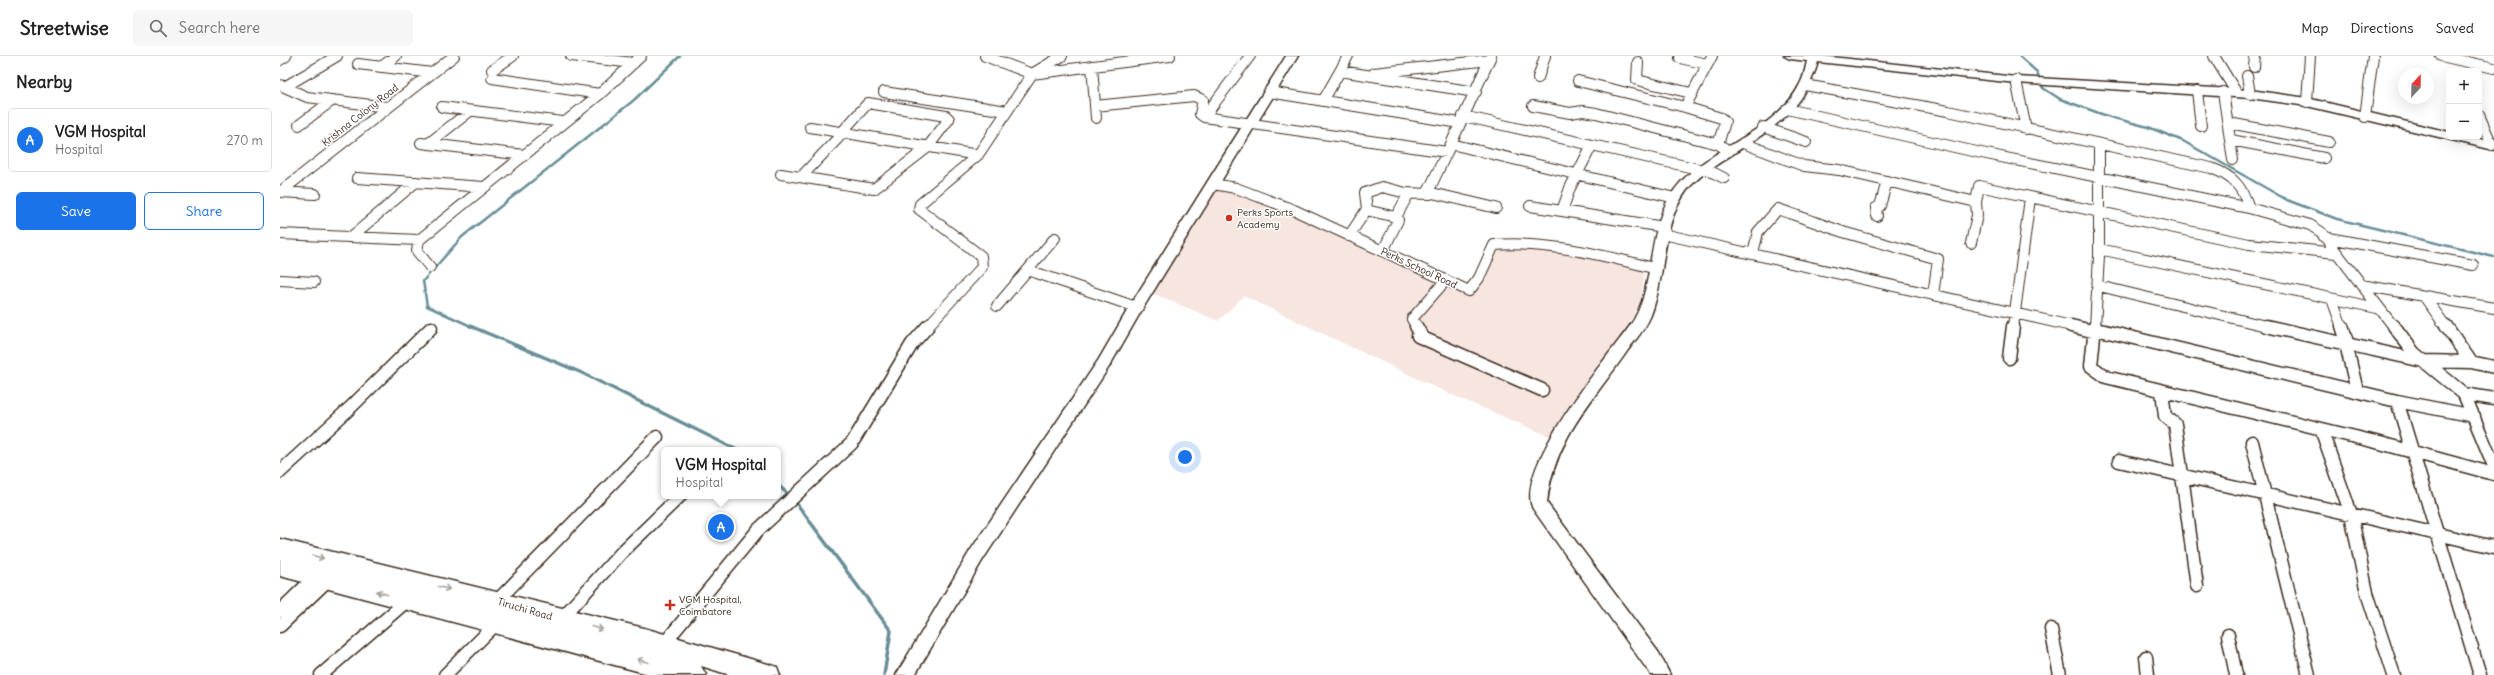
<!DOCTYPE html>
<html lang="en">
<head>
<meta charset="utf-8">
<style>
	:root { --surface:#fff; --page:#f6f6f6; --text:#222; --muted:#767676; --line:#e0e0e0; --accent:#1a73e8 }
	body { margin:0; font-family:Delius,sans-serif; background:var(--page); color:var(--text) }
	.controls { position:absolute; right:12px; top:12px; display:grid; overflow:hidden; border-radius:6px; box-shadow:0 4px 16px #0002 }
	.controls button { width:36px; height:36px; display:grid; place-items:center; padding:0; border:0; border-bottom:1px solid var(--line); background:var(--surface); color:var(--text); font:20px sans-serif }
	.compass { position:absolute; left:2118px; top:12px; width:36px; height:36px; border-radius:50%; background:var(--surface); box-shadow:0 4px 16px #0002; rotate:22deg }
	.you { position:absolute; left:905px; top:401px; width:14px; height:14px; margin:-10px; border:3px solid #fff; border-radius:50%; background:#1a73e8; box-shadow:0 0 0 6px #1a73e833 }
	.badge { display:grid; place-items:center; width:26px; height:26px; border-radius:50%; background:var(--accent); color:#fff; font-size:13px; font-weight:700 }
	.pin { position:absolute; translate:-50% -50%; border:2px solid #fff; box-shadow:0 1px 4px #0006 }
	.popup { position:absolute; left:381px; top:391px; width:120px; height:52px; box-sizing:border-box; display:grid; place-content:center; border-radius:6px; background:var(--surface); filter:drop-shadow(0 1px 3px #0005); font-size:13px; white-space:nowrap; color:var(--muted) }
	.popup b { font-size:15px; color:var(--text) }
	.popup::after { content:''; position:absolute; left:50%; top:100%; margin-left:-8px; border:8px solid transparent; border-top-color:var(--surface) }
	.list { margin:0; padding:0; list-style:none }
	h2 { display:flex; justify-content:space-between; align-items:center; height:52px; margin:0; padding:0 16px; font-size:17px }
	h2 small { font-size:13px; font-weight:400; color:var(--muted) }
	.list li { display:grid; grid-template-columns:26px 1fr auto; gap:12px; align-items:center; box-sizing:border-box; height:64px; margin:0 8px 8px; padding:0 8px; border:1px solid var(--line); border-radius:6px }
	.list b { display:block; font-size:15px; white-space:nowrap }
	.list p { margin:0; font-size:13px; white-space:nowrap; color:var(--muted) }
	.list em { font-size:13px; font-style:normal; color:var(--muted) }
	.actions { display:flex; gap:8px; padding:12px 16px }
	.actions a { flex:1; padding:9px 0; border:1px solid var(--accent); border-radius:6px; text-align:center; font-size:14px; color:var(--accent) }
	.actions .main { background:var(--accent); color:#fff }
	.icon { flex:none; width:22px; height:22px; fill:none; stroke:currentColor; stroke-width:2; stroke-linecap:round; stroke-linejoin:round }
	.map { position:relative; flex:none; width:2214px; height:619px; overflow:hidden }
	header { display:flex; align-items:center; gap:24px; box-sizing:border-box; height:56px; padding:0 20px; background:var(--surface); border-bottom:1px solid var(--line) }
	header strong { font-size:19px }
	nav { display:flex; gap:22px; margin-inline-start:auto; font-size:14px }
	.search { width:280px; height:36px; background:var(--page); display:flex; align-items:center; gap:10px; box-sizing:border-box; padding:0 14px; border-radius:6px; color:var(--muted); font-size:15px }
	main { display:flex }
	aside { flex:1; background:var(--surface) }
	.map>svg:first-child { display:block }
	.built { fill:#f7e6e0 }
	.lines { fill:none; stroke-linecap:round; stroke-linejoin:round }
	.stream-far1 { stroke:#698e97; stroke-width:2.5 }
	.stream { stroke:#698e97; stroke-width:3.5 }
	.street-far1-casing { stroke:#3b2a1e; stroke-width:12 }
	.street-casing { stroke:#3b2a1e; stroke-width:15 }
	.secondary-casing { stroke:#3b2a1e; stroke-width:3 }
	.highway-casing { stroke:#3b2a1e; stroke-width:3 }
	.street-far1 { stroke:#fff; stroke-width:10 }
	.street { stroke:#fff; stroke-width:12 }
	.secondary { fill:#fff; fill-rule:evenodd }
	.highway { fill:#fff; fill-rule:evenodd }
	.oneway { stroke:#a79f9a }
	.poi-dot { fill:#c8321e; stroke:#fff; stroke-width:1.5 }
	.labels { text-anchor:middle; dominant-baseline:central; stroke-width:3; stroke-linejoin:round; paint-order:stroke }
	.street-label { font-size:10px; fill:#3b2a1e; stroke:#fff }
	.poi-label { font-size:10px; fill:#3b2a1e; stroke:#fff; text-anchor:start }
</style>
</head>
<body>
<header>
<strong>Streetwise</strong>
<div class="search"><svg class="icon" aria-label="search" viewBox="0 0 24 24"><circle cx="10" cy="10" r="6"/><path d="M15 15l6 6"/></svg>Search here</div>
<nav><a>Map</a><a>Directions</a><a>Saved</a></nav>
</header>
<main>
<aside>
<h2>Nearby<small></small></h2>
<ul class="list">
<li><span class="badge">A</span><div><b>VGM Hospital</b><p>Hospital</p></div><em>270 m</em></li>
</ul>
<div class="actions"><a class="main">Save</a><a>Share</a></div>
</aside>
<div class="map">
<svg width="2214" height="619" viewBox="0 0 2214 619">
	<rect width="100%" height="100%" fill="#fff"/>
	<filter id="ink" filterUnits="userSpaceOnUse"><feTurbulence type="fractalNoise" baseFrequency=".025" numOctaves="2"/><feDisplacementMap in="SourceGraphic" scale="8" xChannelSelector="R" yChannelSelector="G"/><feConvolveMatrix kernelMatrix="1 2 1 2 8 2 1 2 1" color-interpolation-filters="sRGB"/></filter>
	<g filter="url(#ink)">
		<path class="built" d="M 937,134 L 961,136 L 1014,158 L 1189,240 L 1205,224 L 1216,194 L 1251,191 L 1365,213 L 1360,248 L 1332,295 L 1271,381 L 1172,339 L 964,240 L 938,265 L 872,237 Z"/>
		<g class="lines">
			<path class="stream-far1" d="M 1739,0 L 1757,16 L 1763,32 L 1780,43 L 1830,61 L 1868,71 L 1903,85 L 2007,144 L 2057,163 L 2214,201
				M 193,271 L 147,250 L 143,225 L 182,181 L 354,44 L 400,0"/>
			<path class="stream" d="M 190,270 L 302,317 L 457,394
				M 498,429 L 510,440
				M 514,444 L 611,575 L 604,619"/>
			<g class="street-far1-casing">
				<path id="street-far1" d="M 291,0 L 354,7
					M 705,0 L 752,18 L 890,0
					M 1068,0 L 1060,15 L 1196,36
					M 1432,0 L 1405,51 L 1441,62 L 1445,66 L 1438,88 L 1449,95
					M 1934,0 L 1956,36
					M 2161,0 L 2214,12
					M 1400,2 L 1427,8
					M 0,4 L 6,0
					M 1358,6 L 1357,24 L 1411,37
					M 78,8 L 152,17
					M 812,10 L 816,62
					M 101,11 L 116,0
					M 1974,11 L 1975,0
					M 212,14 L 233,0
					M 1094,17 L 1209,4
					M 1967,20 L 1970,38
					M 212,22 L 320,38
					M 1258,22 L 1265,0
					M 1736,24 L 1746,73
					M 1298,25 L 1405,51
					M 0,29 L 27,41 L 107,51
					M 1525,29 L 1668,55 L 1931,112 C 1953,120 1962,130 1969,152 L 2030,169 L 2041,176 L 2114,271
					M 6,30 L 57,0
					M 1917,35 L 1921,70
					M 604,36 L 727,55
					M 989,36 L 1180,67
					M 1943,36 L 1953,104
					M 1043,45 L 1060,15
					M 2027,46 L 2030,0
					M 815,50 L 914,40 L 923,44 L 920,58 L 924,61 L 1167,96 L 1171,88 L 1395,142
					M 1253,50 L 1290,57 L 1303,55 L 1316,57 L 1438,88
					M 162,51 L 283,66
					M 1507,53 L 1692,95 L 1969,152
					M 2199,59 L 2212,89
					M 1183,60 L 1423,114
					M 924,61 L 970,0
					M 2085,61 L 2093,0
					M 1949,67 L 2049,86
					M 19,69 L 53,44
					M 530,71 L 698,99
					M 1483,71 L 1526,86
					M 1951,84 L 2044,102
					M 141,87 L 244,99
					M 1463,87 L 1524,110 L 1559,114 L 1696,146 L 1699,130 L 1969,188 L 2056,197
					M 148,88 L 190,55
					M 1171,88 L 1211,0
					M 1167,96 L 1148,136 L 1216,152
					M 1424,112 L 1444,122
					M 501,118 L 594,133 L 647,92 L 669,63 L 666,60 L 588,47 L 563,75
					M 521,121 L 562,78
					M 77,122 L 204,131
					M 933,128 L 956,132 L 1014,154 L 1189,235 L 1199,222 L 1214,189 C 1269,185 1321,199 1374,212
					M 0,136 L 174,0
					M 0,136 L 35,138
					M 1250,150 L 1384,171
					M 1086,154 L 1116,161
					M 1282,155 L 1290,132 L 1312,89
					M 1597,160 L 1596,152 L 1600,150 L 1607,125
					M 0,178 L 139,184 L 320,38 L 361,0
					M 1383,178 L 1796,271
					M 1069,180 L 1087,153 L 1085,137 L 1102,131 L 1126,137 L 1150,138
					M 71,181 L 136,126
					M 2044,181 L 2193,209
					M 139,184 L 137,195 L 150,211
					M 1691,187 L 1697,159 L 1696,146
					M 1819,193 L 2097,252
					M 1103,195 L 1118,164 L 1116,161 L 1129,137
					M 1473,197 L 1478,176 L 1498,153 L 1563,176 L 1658,203 L 1653,239
					M 748,214 L 856,251
					M 0,224 L 34,226
					M 2081,229 L 2214,252
					M 1819,230 L 1990,271
					M 2144,240 L 2166,271
					M 2052,243 L 2062,271
					M 717,250 L 775,182
					M 647,271 L 702,211 L 701,200 L 639,153 L 640,148 L 698,99 L 752,18 L 782,0
					M 1137,271 L 1132,263 L 1166,224
					M 1733,271 L 1750,142
					M 1815,271 L 1819,200 L 1819,89"/>
			</g>
			<g class="street-casing">
				<path id="street" d="M 1136,270 L 1140,277 L 1138,280 L 1262,334
					M 1791,270 L 1816,276
					M 1815,270 L 1811,310 L 1826,321 L 2100,387 L 2214,418
					M 1986,270 L 2143,305 L 2191,306 L 2214,311
					M 2062,270 L 2068,289
					M 2114,270 L 2134,297 L 2184,338 L 2214,410
					M 2166,270 L 2191,306
					M 1816,273 L 2117,345 L 2194,360
					M 2066,288 L 2077,335
					M 1729,302 L 1733,270
					M 1882,335 L 1885,360 L 1895,368 L 1917,530
					M 2184,338 L 2214,343
					M 2117,345 L 2200,619
					M 2041,373 L 2071,458 L 2087,537 L 2114,619
					M 1972,386 L 2029,619
					M 1839,405 L 2214,491
					M 0,416 L 70,352 L 151,272
					M 217,545 L 377,381
					M 0,555 L 36,520
					M 281,563 L 342,496 L 400,440
					M 0,570 L 49,523
					M 1771,573 L 1780,619
					M 1948,579 L 1956,619
					M 383,589 L 478,474 L 572,387 L 632,288 L 648,270
					M 1866,601 L 1868,619
					M 41,619 L 128,544
					M 165,619 L 217,567"/>
			</g>
			<g class="secondary-casing">
				<path id="secondary" d="M 1006,0 L 1018,0 L 863,252 L 829,311 L 702,505 L 635,619 L 616,619 L 690,495 L 819,303 L 851,248 Z
					M 1504,0 L 1542,0 L 1736,21 L 1970,34 L 2027,42 L 2169,76 L 2169,81 L 2190,81 L 2214,86 L 2214,94 L 2027,50 L 1970,42 L 1736,27 L 1538,6 C 1522,60 1488,74 1444,104 C 1431,112 1417,122 1407,134 C 1380,170 1387,218 1371,259 C 1366,272 1356,283 1348,294 C 1314,344 1273,383 1267,447 L 1379,597 L 1390,619 L 1371,619 L 1253,453 C 1233,413 1326,303 1349,271 C 1379,231 1362,169 1400,127 C 1434,89 1496,76 1520,28 C 1524,21 1525,13 1527,5 L 1510,3 Z"/>
			</g>
			<g class="highway-casing">
				<path id="highway" d="M 0,483 L 364,572 L 488,608 L 497,611 L 500,619 L 450,619 L 421,610 L 426,619 L 372,619 L 0,520 Z"/>
			</g>
			<use href="#street-far1" class="street-far1"/>
			<use href="#street" class="street"/>
			<use href="#secondary" class="secondary"/>
			<use href="#highway" class="highway"/>
		</g>
		<defs><path id="oneway-shaft" d="M-6 0H5M1.5-3L5.5 0L1.5 3" fill="none" stroke-width="1.6" stroke-linecap="round" stroke-linejoin="round"/></defs>
		<g class="oneway">
			<use href="#oneway-shaft" transform="translate(38 501) rotate(14)"/>
			<use href="#oneway-shaft" transform="translate(164 532) rotate(14)"/>
			<use href="#oneway-shaft" transform="translate(102 537) rotate(-164)"/>
			<use href="#oneway-shaft" transform="translate(317 572) rotate(14)"/>
			<use href="#oneway-shaft" transform="translate(363 605) rotate(-165)"/>
		</g>
	</g>
	<g class="poi-dot">
		<circle cx="949" cy="162" r="4"/>
		<path d="M388 543h4v4h4v4h-4v4h-4v-4h-4v-4h4z"/>
	</g>
	<g class="labels">
		<g class="street-label">
			<text transform="translate(80 59) rotate(-38)">Krishna Colony Road</text>
			<text transform="translate(1139 212) rotate(25)">Perks School Road</text>
			<text transform="translate(245 553) rotate(16)">Tiruchi Road</text>
		</g>
		<g class="poi-label">
			<text x="957" y="156">Perks Sports<tspan x="957" dy="12">Academy</tspan></text>
			<text x="399" y="543">VGM Hospital,<tspan x="399" dy="12">Coimbatore</tspan></text>
		</g>
	</g>
</svg>
<div class="controls">
<button>+</button>
<button>−</button>
</div>
<svg class="compass" viewBox="-18 -18 36 36"><path d="M0-13l5 13h-10z" fill="#e53935"/><path d="M0 13l5-13h-10z" fill="#767676"/></svg>
<div class="you"></div>
<div class="pin badge" style="left:441px;top:471px">A</div>
<div class="popup"><b>VGM Hospital</b>Hospital</div>
</div>
</main>
</body>
</html>
